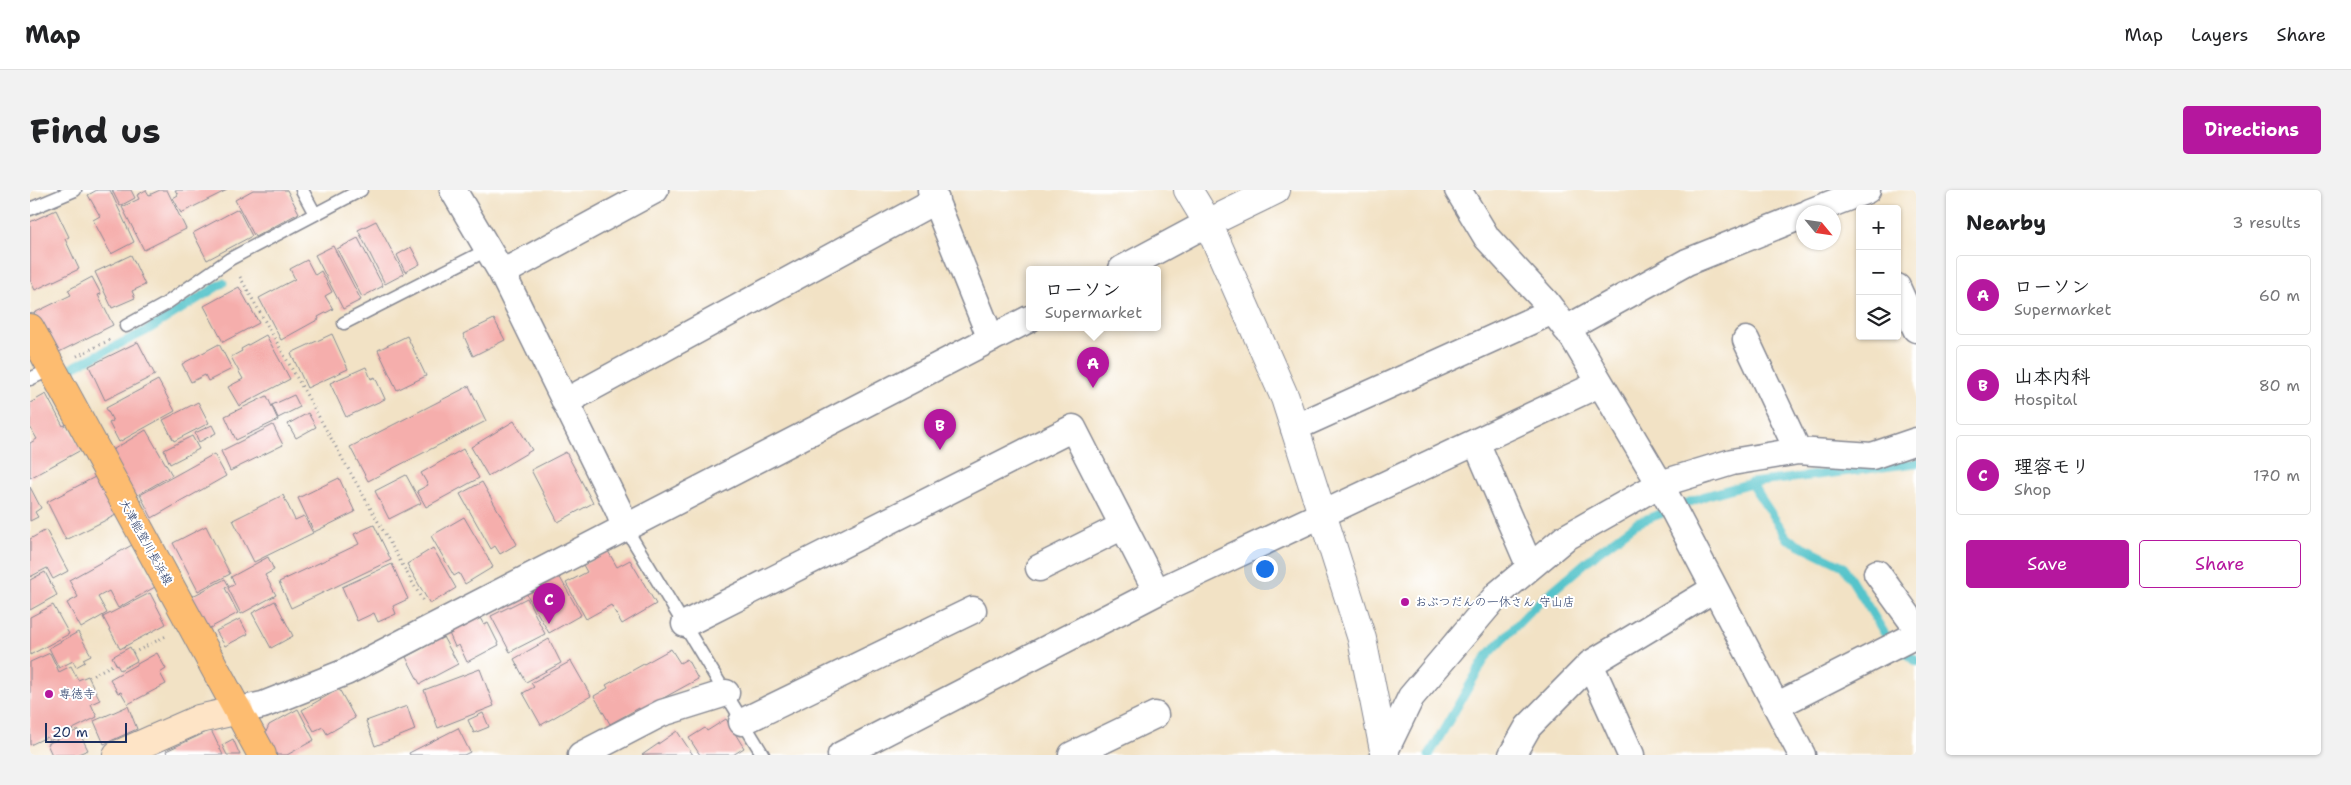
<!DOCTYPE html>
<html lang="en">
<head>
<meta charset="utf-8">
<style>
	:root { --surface:#fff; --page:#f2f2f2; --text:#202124; --muted:#757577; --line:#e0e0e0; --accent:#b5179e }
	body { margin:0; font-family:"Shantell Sans","Klee One",sans-serif; background:var(--page); color:var(--text) }
	.controls { position:absolute; right:15px; top:15px; display:grid; overflow:hidden; border-radius:5px; box-shadow:0 1px 4px #0004 }
	.controls button { width:45px; height:45px; display:grid; place-items:center; padding:0; border:0; border-bottom:1px solid var(--line); background:var(--surface); color:var(--text); font:25px sans-serif }
	.compass { position:absolute; left:1766px; top:15px; width:45px; height:45px; border-radius:50%; background:var(--surface); box-shadow:0 1px 4px #0004; rotate:119deg }
	.scale { position:absolute; left:15px; bottom:12px; width:82px; box-sizing:border-box; padding-left:5px; border:2px solid #1b2f5e; border-top:0; font-size:14px; line-height:18px; white-space:nowrap; color:#1b2f5e; -webkit-text-stroke:4px #fff; paint-order:stroke }
	.you { position:absolute; left:1234px; top:378px; width:18px; height:18px; margin:-12px; border:4px solid #fff; border-radius:50%; background:#1a73e8; box-shadow:0 0 0 8px #1a73e833 }
	.badge { display:grid; place-items:center; width:32px; height:32px; border-radius:50%; background:var(--accent); color:#fff; font-size:16px; font-weight:700 }
	.pin { position:absolute; translate:-50% -41px; filter:drop-shadow(0 1px 2px #0008) }
	.pin::after { content:''; position:absolute; top:26px; width:18px; height:15px; background:inherit; clip-path:polygon(0 0,100% 0,50% 100%) }
	.popup { position:absolute; left:996px; top:76px; width:135px; height:65px; box-sizing:border-box; display:grid; place-content:center; border-radius:5px; background:var(--surface); filter:drop-shadow(0 1px 4px #0005); font-size:16px; white-space:nowrap; color:var(--muted) }
	.popup b { font-size:19px; color:var(--text) }
	.popup::after { content:''; position:absolute; left:50%; top:100%; margin-left:-10px; border:10px solid transparent; border-top-color:var(--surface) }
	.list { margin:0; padding:0; list-style:none }
	h2 { display:flex; justify-content:space-between; align-items:center; height:65px; margin:0; padding:0 20px; font-size:21px }
	h2 small { font-size:16px; font-weight:400; color:var(--muted) }
	.list li { display:grid; grid-template-columns:32px 1fr auto; gap:15px; align-items:center; box-sizing:border-box; height:80px; margin:0 10px 10px; padding:0 10px; border:1px solid var(--line); border-radius:5px }
	.list b { display:block; font-size:19px; white-space:nowrap }
	.list p { margin:0; font-size:16px; white-space:nowrap; color:var(--muted) }
	.list em { font-size:16px; font-style:normal; color:var(--muted) }
	.actions { display:flex; gap:10px; padding:15px 20px }
	.actions a { flex:1; padding:11px 0; border:1px solid var(--accent); border-radius:5px; text-align:center; font-size:18px; color:var(--accent) }
	.actions .main { background:var(--accent); color:#fff }
	.icon { flex:none; width:28px; height:28px; fill:none; stroke:currentColor; stroke-width:2; stroke-linecap:round; stroke-linejoin:round }
	.map { position:relative; flex:none; width:1886px; height:565px; overflow:hidden; border-radius:5px }
	header { display:flex; align-items:center; gap:30px; box-sizing:border-box; height:70px; padding:0 25px; background:var(--surface); border-bottom:1px solid var(--line) }
	header strong { font-size:24px }
	nav { display:flex; gap:28px; margin-inline-start:auto; font-size:18px }
	.intro { display:flex; align-items:center; justify-content:space-between; box-sizing:border-box; height:120px; padding:0 30px }
	h1 { margin:0; font-size:35px }
	.button { padding:12px 22px; border-radius:5px; background:var(--accent); color:#fff; font-size:18px; font-weight:700 }
	main { display:flex; gap:30px; padding:0 30px }
	aside { flex:1; background:var(--surface); border-radius:5px; box-shadow:0 1px 4px #0004 }
	.map>svg:first-child { display:block }
	.lines { fill:none; stroke-linecap:round; stroke-linejoin:round }
	.stream { stroke:#57c4cb; stroke-width:9 }
	.building { fill:#f5aeac }
	.service-casing { stroke:#868892; stroke-width:15 }
	.minor-casing { stroke:#868892; stroke-width:29 }
	.tertiary-casing { stroke:#868892; stroke-width:30 }
	.secondary-casing { stroke:#868892; stroke-width:30 }
	.primary-casing { stroke:#868892; stroke-width:30 }
	.path { stroke:#868892; stroke-width:3; stroke-dasharray:1 4; stroke-linecap:butt }
	.service { stroke:#fff; stroke-width:12 }
	.minor { stroke:#fff; stroke-width:26 }
	.tertiary { stroke:#fff; stroke-width:28 }
	.secondary { stroke:#fee4c6; stroke-width:28 }
	.primary { stroke:#fdbc70; stroke-width:28 }
	.poi-dot { fill:#b5179e; stroke:#fff; stroke-width:2 }
	.labels { text-anchor:middle; dominant-baseline:central; stroke-width:4; stroke-linejoin:round; paint-order:stroke }
	.street-label { font-size:12px; fill:#1b2f5e; stroke:#fff }
	.poi-label { font-size:12px; fill:#1b2f5e; stroke:#fff; text-anchor:start }
</style>
</head>
<body>
<header>
<strong>Map</strong>
<nav><a>Map</a><a>Layers</a><a>Share</a></nav>
</header>
<div class="intro"><h1>Find us</h1><a class="button">Directions</a></div>
<main>
<div class="map">
<svg width="1886" height="565" viewBox="0 0 1886 565">
	<rect width="100%" height="100%" fill="#fff"/>
	<filter id="ink" filterUnits="userSpaceOnUse"><feTurbulence type="fractalNoise" baseFrequency=".02" numOctaves="2"/><feDisplacementMap in="SourceGraphic" scale="10" xChannelSelector="R" yChannelSelector="G"/><feConvolveMatrix kernelMatrix="1 2 1 2 8 2 1 2 1" color-interpolation-filters="sRGB"/></filter>
	<filter id="wash" filterUnits="userSpaceOnUse"><feTurbulence type="fractalNoise" baseFrequency=".0096" numOctaves="4" result="noise"/><feDisplacementMap in="SourceGraphic" scale="20" xChannelSelector="R" yChannelSelector="G"/><feGaussianBlur stdDeviation="1.12" result="paint"/><feColorMatrix in="noise" values="0 0 0 0 0 0 0 0 0 0 0 0 0 0 0 0 0 1.4 0 .05"/><feComposite in="paint" operator="in"/></filter>
	<g filter="url(#wash)">
		<rect width="100%" height="100%" fill="#f2e2c5"/>
		<g class="lines">
			<path class="stream" d="M 43,177 L 116,141 L 193,93
				M 1721,293 L 1758,349 L 1813,376 L 1860,452 L 1886,471
				M 1399,565 L 1456,467 L 1507,414 L 1568,362 L 1607,333 L 1675,306 L 1721,293 L 1886,273"/>
		</g>
		<g id="blocks">
			<path class="building" d="M 67,0 L 80,0 L 104,52 L 81,64 L 63,30 L 70,26 L 58,5 Z
				M 82,0 L 101,0 L 105,8 L 90,16 Z
				M 116,0 L 119,5 L 130,0 L 137,0 L 156,39 L 114,60 L 92,17 L 109,9 L 107,5 Z
				M 145,0 L 197,0 L 151,23 L 143,8 L 148,5 Z
				M 223,0 L 257,0 L 269,23 L 225,47 L 205,10 Z
				M 208,19 L 222,46 L 177,70 L 163,43 Z
				M 26,20 L 39,47 L 35,49 L 49,79 L 5,100 L 0,90 L 0,32 Z
				M 346,31 L 374,84 L 355,94 L 328,40 Z
				M 328,48 L 353,96 L 332,107 L 307,59 Z
				M 303,56 L 331,110 L 313,119 L 285,65 Z
				M 381,57 L 390,74 L 375,82 L 367,65 Z
				M 101,65 L 115,95 L 102,101 L 105,108 L 82,118 L 65,82 Z
				M 277,70 L 285,85 L 291,81 L 302,102 L 295,106 L 303,119 L 288,127 L 289,129 L 251,150 L 229,108 L 265,89 L 260,79 Z
				M 62,87 L 71,104 L 68,105 L 83,135 L 25,164 L 4,123 L 41,105 L 38,100 Z
				M 209,97 L 229,133 L 193,152 L 174,116 Z
				M 464,129 L 475,150 L 443,166 L 433,144 Z
				M 302,144 L 318,179 L 277,198 L 261,163 Z
				M 236,145 L 260,189 L 209,216 L 198,197 L 213,189 L 201,167 L 212,161 L 211,159 Z
				M 377,146 L 396,186 L 367,200 L 348,160 Z
				M 108,152 L 125,185 L 75,210 L 59,176 Z
				M 189,154 L 202,179 L 178,191 L 175,185 L 161,192 L 152,174 Z
				M 336,177 L 341,189 L 345,187 L 355,209 L 316,227 L 300,193 Z
				M 128,190 L 145,221 L 89,252 L 79,233 L 83,231 L 76,218 Z
				M 439,196 L 456,231 L 338,291 L 320,257 Z
				M 16,204 L 33,236 L 37,234 L 51,260 L 0,288 L 0,253 L 7,249 L 0,237 L 0,213 Z
				M 264,205 L 270,217 L 248,228 L 242,215 Z
				M 237,206 L 248,230 L 206,250 L 195,226 Z
				M 168,212 L 179,233 L 144,251 L 133,230 Z
				M 278,223 L 286,237 L 266,248 L 258,234 Z
				M 484,231 L 502,260 L 458,286 L 441,257 Z
				M 182,235 L 186,243 L 169,252 L 165,243 Z
				M 243,235 L 253,255 L 200,281 L 191,261 Z
				M 116,240 L 142,285 L 104,307 L 79,262 Z
				M 162,246 L 169,259 L 140,274 L 134,260 Z
				M 433,259 L 449,288 L 396,317 L 387,301 L 398,295 L 391,283 Z
				M 536,262 L 563,313 L 528,332 L 501,280 Z
				M 184,264 L 196,286 L 122,328 L 110,305 Z
				M 376,285 L 391,313 L 359,329 L 345,301 Z
				M 67,286 L 86,325 L 36,350 L 17,312 Z
				M 309,288 L 325,322 L 284,342 L 268,308 Z
				M 452,292 L 487,354 L 470,364 L 465,356 L 461,359 L 430,304 Z
				M 0,297 L 11,318 L 5,322 L 8,327 L 0,331 Z
				M 253,305 L 265,330 L 274,326 L 283,343 L 224,372 L 203,330 Z
				M 434,327 L 463,377 L 435,394 L 429,383 L 424,386 L 401,346 Z
				M 344,335 L 361,370 L 261,418 L 249,392 L 329,354 L 324,344 Z
				M 176,336 L 200,384 L 168,401 L 143,353 Z
				M 16,340 L 38,381 L 23,389 L 17,378 L 0,387 L 0,349 Z
				M 102,355 L 125,397 L 88,418 L 79,401 L 68,407 L 77,423 L 51,438 L 37,413 L 48,407 L 39,390 Z
				M 403,358 L 426,398 L 400,414 L 377,374 Z
				M 578,361 L 587,377 L 600,370 L 626,414 L 592,434 L 581,415 L 556,429 L 536,393 L 557,382 L 553,375 Z
				M 238,367 L 244,380 L 235,385 L 246,405 L 211,424 L 198,398 L 205,394 L 201,387 Z
				M 362,374 L 378,409 L 363,416 L 366,424 L 348,432 L 344,423 L 327,431 L 312,397 Z
				M 15,382 L 27,405 L 0,420 L 0,390 Z
				M 528,384 L 551,425 L 519,443 L 496,403 Z
				M 195,389 L 199,396 L 195,398 L 208,423 L 178,439 L 161,407 Z
				M 120,403 L 136,434 L 90,459 L 73,427 Z
				M 497,408 L 515,444 L 480,462 L 461,426 Z
				M 245,411 L 263,446 L 241,458 L 222,423 Z
				M 23,415 L 39,444 L 0,465 L 0,427 Z
				M 449,426 L 454,435 L 458,433 L 469,455 L 437,472 L 429,455 L 425,457 L 418,441 Z
				M 210,429 L 218,444 L 195,456 L 186,441 Z
				M 48,442 L 61,465 L 53,469 L 55,472 L 46,477 L 43,471 L 29,478 L 19,458 Z
				M 413,447 L 428,474 L 390,494 L 376,467 Z
				M 519,449 L 531,473 L 496,492 L 484,469 Z
				M 100,457 L 107,471 L 90,480 L 82,467 Z
				M 641,459 L 650,473 L 657,469 L 668,489 L 610,521 L 609,518 L 580,534 L 564,506 L 578,498 L 576,495 Z
				M 20,463 L 29,482 L 41,476 L 48,490 L 58,486 L 70,510 L 61,514 L 67,527 L 19,551 L 17,547 L 0,555 L 0,472 Z
				M 127,463 L 136,479 L 130,483 L 136,494 L 98,514 L 91,502 L 88,503 L 80,489 Z
				M 541,471 L 561,506 L 511,535 L 493,503 L 504,497 L 501,493 Z
				M 450,479 L 464,516 L 408,538 L 394,500 Z
				M 309,499 L 325,528 L 297,544 L 293,537 L 284,541 L 272,520 Z
				M 98,516 L 107,539 L 74,554 L 64,531 Z
				M 377,516 L 385,540 L 345,556 L 336,531 Z
				M 268,519 L 284,550 L 257,565 L 246,565 L 235,544 L 239,535 Z
				M 453,523 L 459,537 L 444,543 L 438,530 Z
				M 696,529 L 714,558 L 703,565 L 670,565 L 659,548 L 675,538 L 677,541 Z
				M 428,538 L 440,562 L 434,565 L 380,565 L 379,563 Z
				M 48,540 L 58,560 L 46,565 L 22,565 L 17,554 Z
				M 181,540 L 193,565 L 138,565 L 136,561 Z
				M 647,541 L 663,565 L 612,565 Z
				M 203,549 L 210,565 L 197,565 L 192,555 Z"/>
		</g>
	</g>
	<g filter="url(#ink)">
		<use href="#blocks" fill-opacity="0" stroke="#868892" stroke-width="1"/>
		<g class="lines">
			<g class="service-casing">
				<path id="service" d="M 272,0 L 285,24
					M 0,19 L 45,0
					M 314,133 L 459,59
					M 96,136 L 134,115 L 200,69 L 331,0
					M 0,189 L 21,179
					M 595,337 L 733,565"/>
			</g>
			<g class="minor-casing">
				<path id="minor" d="M 423,0 L 472,83 L 588,319 L 595,337
					M 901,0 L 961,149
					M 1428,0 L 1457,48 L 1516,112 L 1544,149 L 1630,294 L 1772,565
					M 1780,22 L 1837,0
					M 1092,79 L 1178,33
					M 472,83 L 625,0
					M 1867,97 L 1886,139
					M 1536,139 L 1657,72 L 1774,25
					M 1716,150 L 1768,261
					M 535,212 L 906,10
					M 1264,238 L 1523,121
					M 1446,252 L 1500,377
					M 1009,378 L 1093,336
					M 1847,383 L 1886,437
					M 655,434 L 1043,238 L 1127,402
					M 1560,474 L 1601,565
					M 1746,516 L 1886,445
					M 209,520 L 233,515 L 316,482 L 999,129
					M 712,532 L 943,420
					M 551,565 L 632,523 L 696,503
					M 811,565 L 1127,402 L 1569,194
					M 1042,565 L 1125,525
					M 1353,565 L 1381,507 L 1468,404 L 1535,348 L 1630,294 L 1702,272 L 1768,261 L 1842,266 L 1886,251
					M 1482,565 L 1498,537 L 1560,474 L 1684,399"/>
			</g>
			<g class="tertiary-casing">
				<path id="tertiary" d="M 1158,0 L 1178,33 L 1255,208 L 1332,449 L 1355,565
					M 1178,33 L 1246,0"/>
			</g>
			<g class="secondary-casing">
				<path id="secondary" d="M 87,565 L 169,529 L 209,520"/>
			</g>
			<g class="primary-casing">
				<path id="primary" d="M 0,138 L 232,565"/>
			</g>
			<path class="path" d="M 210,87 L 394,413
				M 47,166 L 82,149
				M 103,463 L 136,446
				M 63,485 L 86,473"/>
			<use href="#service" class="service"/>
			<use href="#minor" class="minor"/>
			<use href="#tertiary" class="tertiary"/>
			<use href="#secondary" class="secondary"/>
			<use href="#primary" class="primary"/>
		</g>
	</g>
	<g class="poi-dot">
		<circle cx="1375" cy="412" r="5"/>
		<circle cx="19" cy="504" r="5"/>
	</g>
	<g class="labels">
		<g class="street-label">
			<text transform="translate(116 352) rotate(61)">大津能登川長浜線</text>
		</g>
		<g class="poi-label">
			<text x="1385" y="412">おぶつだんの一休さん 守山店</text>
			<text x="29" y="504">専徳寺</text>
		</g>
	</g>
</svg>
<div class="controls">
<button>+</button>
<button>−</button>
<button><svg class="icon" aria-label="layers" viewBox="0 0 24 24"><path d="M12 4l9 5-9 5-9-5zM3 14l9 5 9-5"/></svg></button>
</div>
<svg class="compass" viewBox="-18 -18 36 36"><path d="M0-13l5 13h-10z" fill="#e53935"/><path d="M0 13l5-13h-10z" fill="#757577"/></svg>
<div class="scale">20 m</div>
<div class="you"></div>
<div class="pin badge" style="left:1063px;top:198px">A</div>
<div class="popup"><b>ローソン</b>Supermarket</div>
<div class="pin badge" style="left:910px;top:260px">B</div>
<div class="pin badge" style="left:519px;top:434px">C</div>
</div>
<aside>
<h2>Nearby<small>3 results</small></h2>
<ul class="list">
<li><span class="badge">A</span><div><b>ローソン</b><p>Supermarket</p></div><em>60 m</em></li>
<li><span class="badge">B</span><div><b>山本内科</b><p>Hospital</p></div><em>80 m</em></li>
<li><span class="badge">C</span><div><b>理容モリ</b><p>Shop</p></div><em>170 m</em></li>
</ul>
<div class="actions"><a class="main">Save</a><a>Share</a></div>
</aside>
</main>
</body>
</html>
